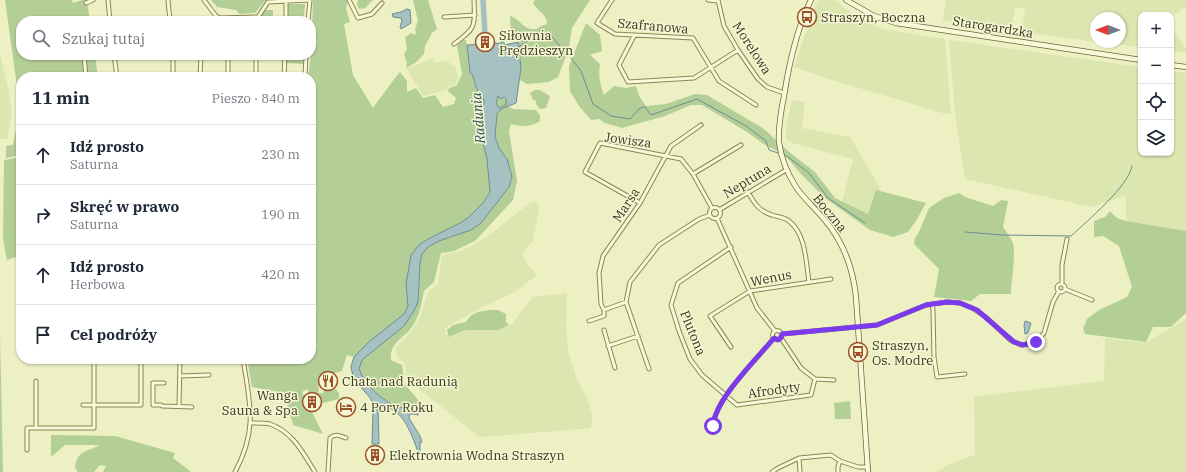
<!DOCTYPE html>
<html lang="pl">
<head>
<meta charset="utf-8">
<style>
	:root { --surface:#fff; --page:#f2f2f3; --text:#1f2937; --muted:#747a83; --line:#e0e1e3 }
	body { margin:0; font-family:"IBM Plex Serif",serif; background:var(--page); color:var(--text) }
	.controls { position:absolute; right:12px; top:12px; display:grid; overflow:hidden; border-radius:8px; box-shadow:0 1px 3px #0004 }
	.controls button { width:36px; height:36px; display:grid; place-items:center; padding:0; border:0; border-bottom:1px solid var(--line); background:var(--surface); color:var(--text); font:20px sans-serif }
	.compass { position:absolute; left:1090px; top:12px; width:36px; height:36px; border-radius:50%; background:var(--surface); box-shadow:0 1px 3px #0004; rotate:270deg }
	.stop { position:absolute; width:12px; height:12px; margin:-9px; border:3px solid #7c3aed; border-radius:50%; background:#fff }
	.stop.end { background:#7c3aed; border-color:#fff; box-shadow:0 1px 4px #0008 }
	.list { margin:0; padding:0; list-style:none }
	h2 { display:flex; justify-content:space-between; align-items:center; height:52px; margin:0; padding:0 16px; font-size:17px }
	h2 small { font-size:13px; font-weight:400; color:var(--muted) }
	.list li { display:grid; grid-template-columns:26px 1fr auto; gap:12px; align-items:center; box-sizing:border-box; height:60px; padding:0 16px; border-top:1px solid var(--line) }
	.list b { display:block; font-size:15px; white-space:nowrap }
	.list p { margin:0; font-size:13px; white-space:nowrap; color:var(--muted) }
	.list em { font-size:13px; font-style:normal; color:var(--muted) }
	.icon { flex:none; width:22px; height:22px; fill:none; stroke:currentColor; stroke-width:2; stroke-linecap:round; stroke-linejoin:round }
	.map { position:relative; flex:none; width:1186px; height:472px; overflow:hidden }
	.search { position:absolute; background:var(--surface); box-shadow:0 1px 3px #0004; left:16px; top:16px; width:300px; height:44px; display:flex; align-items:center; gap:10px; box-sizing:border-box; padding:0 14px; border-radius:16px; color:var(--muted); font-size:15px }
	.panel { position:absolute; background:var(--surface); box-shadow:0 1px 3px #0004; left:16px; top:72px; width:300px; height:292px; border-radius:16px }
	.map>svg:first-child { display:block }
	.farmland { fill:#dbe6b0 }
	.green { fill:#b4ce97 }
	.water { fill:#a6c1c2; stroke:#6c8d91; fill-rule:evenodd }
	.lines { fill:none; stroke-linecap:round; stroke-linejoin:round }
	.stream { stroke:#6c8d91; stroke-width:1 }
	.river { stroke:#a6c1c2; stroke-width:5.5 }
	.street-casing { stroke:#8b8559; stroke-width:5 }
	.secondary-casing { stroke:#6d663c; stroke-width:6 }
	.street { stroke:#f8fad7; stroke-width:3 }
	.secondary { stroke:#f8fad7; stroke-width:4.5 }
	.route { stroke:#7c3aed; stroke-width:5 }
	.labels { text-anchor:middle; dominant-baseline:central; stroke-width:3; stroke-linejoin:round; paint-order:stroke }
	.poi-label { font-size:13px; fill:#3a361e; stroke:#f4f7d3; text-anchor:start }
	.street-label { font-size:13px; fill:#3a361e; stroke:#f4f7d3 }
	.water-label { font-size:14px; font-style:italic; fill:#2d4d5a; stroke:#f4f7d3 }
</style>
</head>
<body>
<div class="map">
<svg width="1186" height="472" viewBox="0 0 1186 472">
	<rect width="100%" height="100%" fill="#edf0c3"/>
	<path class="farmland" d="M 820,0 L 835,0 L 852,14 L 866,22 L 883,29 L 945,39 L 951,114 L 946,114 L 829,79 L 794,67 L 815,5 Z
		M 946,0 L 1186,0 L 1186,7 L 1171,17 L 1171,15 L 1141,15 L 1141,47 L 1099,42 L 1120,42 L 1120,18 L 1096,18 L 1096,42 L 1021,32 L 1024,19 L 1025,8 L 1015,8 L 1011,31 L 943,20 Z
		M 1171,28 L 1186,49 L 1186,53 L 1171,51 Z
		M 949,40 L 1141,67 L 1141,153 L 1171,153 L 1171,71 L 1186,73 L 1186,231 L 1126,221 L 1126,195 L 1092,207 L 965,179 L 955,113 Z
		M 0,54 L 8,88 L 12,113 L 7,139 L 0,139 Z
		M 433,58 L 435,63 L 448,61 L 451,65 L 455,65 L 458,79 L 455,84 L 450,86 L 445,90 L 423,96 L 407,69 Z
		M 792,100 L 805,102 L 802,128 L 850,137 L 880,188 L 879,191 L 876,191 L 868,214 L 842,202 L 853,159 L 792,143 L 786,139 L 786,129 Z
		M 531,202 L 537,202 L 539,207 L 533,241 L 522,254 L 527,264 L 537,275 L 516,291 L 477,310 L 445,328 L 445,333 L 449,336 L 465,330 L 498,330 L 512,324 L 533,297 L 567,293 L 566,329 L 568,351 L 578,382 L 587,398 L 592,415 L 591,428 L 484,437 L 478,436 L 407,379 L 405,363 L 397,358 L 395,349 L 412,330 L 420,317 L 428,292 L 438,284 L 442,255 L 461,251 L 477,243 L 492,233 Z
		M 1186,319 L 1186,472 L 938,472 L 937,471 L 952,463 L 975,455 L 974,397 L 1104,381 L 1105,338 L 1146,343 Z"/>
	<path class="green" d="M 5,0 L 72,0 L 73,3 L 82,0 L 87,0 L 90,21 L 21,21 L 21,55 L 95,55 L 98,77 L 21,77 L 21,155 L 6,158 L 6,146 L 13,145 L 20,108 Z
		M 211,0 L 266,0 L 255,13 L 239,14 L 236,10 L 217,7 Z
		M 313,0 L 348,0 L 346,9 L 350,22 L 344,24 L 353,75 L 373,108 L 395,78 L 400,72 L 407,81 L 407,92 L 416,88 L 423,98 L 435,95 L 443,107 L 454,104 L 456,98 L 447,90 L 450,88 L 457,85 L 462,74 L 457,46 L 462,40 L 466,40 L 470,72 L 473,76 L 476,88 L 485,99 L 484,104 L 481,107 L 482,130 L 481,135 L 487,159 L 490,191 L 483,203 L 469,217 L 460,223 L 428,239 L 419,245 L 411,255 L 406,284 L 408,306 L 404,314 L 370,341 L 354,357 L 347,355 L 342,371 L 318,378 L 319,393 L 323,393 L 324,390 L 327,391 L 336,389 L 339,393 L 339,399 L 323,403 L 319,399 L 316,398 L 314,400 L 307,389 L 302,392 L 323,434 L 293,425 L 284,393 L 252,387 L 247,359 L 311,359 L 311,77 L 308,77 L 311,55 Z
		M 358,0 L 373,0 L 365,8 L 359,9 L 357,4 Z
		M 413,0 L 428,0 L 437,29 L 432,33 L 425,46 L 424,54 L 415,63 L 406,68 L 407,63 L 404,54 L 407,49 L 405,37 L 411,33 L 416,35 L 415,29 L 418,21 Z
		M 535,0 L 590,0 L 572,28 L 569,48 L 558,77 L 549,82 L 527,84 L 520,80 L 521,68 L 518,37 L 511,33 L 510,16 C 523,20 521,30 537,29 L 541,26 L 547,24 C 547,14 537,11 533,3 Z
		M 288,4 L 305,4 L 304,17 L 288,16 Z
		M 263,10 L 273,10 L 273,21 L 260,21 L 260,14 Z
		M 586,23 L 600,35 L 602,51 L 590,55 L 600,64 C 598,76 600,84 604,95 L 614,86 L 626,88 L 636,86 L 639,96 L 646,106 L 666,104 L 695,94 L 707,95 L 764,129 L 788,151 L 815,172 L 835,198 L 868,214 L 876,190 L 926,203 L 916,221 L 908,232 L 893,237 L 870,230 L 825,198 L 800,173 L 785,155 L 765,145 L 747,132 L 702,105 L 691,105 L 665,116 L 622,128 L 605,123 L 599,119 L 591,120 L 579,106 L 570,91 L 569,66 Z
		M 287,55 L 304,55 L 303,64 L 286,63 Z
		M 535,90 L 540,90 L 550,96 L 546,108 L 540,109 L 536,104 L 536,101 L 532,99 L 532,97 L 530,93 Z
		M 498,96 L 506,99 L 506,105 L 500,108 L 496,103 Z
		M 508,106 L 513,109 L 536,110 L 540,115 L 540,121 C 531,127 521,127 511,124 L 509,131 L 517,181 L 513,200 L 475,241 L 454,251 L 441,253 L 434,282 L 424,291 C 422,303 419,317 412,327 C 403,339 389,343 391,360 L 402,365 L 404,378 L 402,381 L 425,408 L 425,411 L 413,408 L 404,406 L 400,407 L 379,396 L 363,379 L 359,369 L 362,360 L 404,326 L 415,309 L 418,302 L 420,263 L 422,254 L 428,247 L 439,241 L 455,236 L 481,223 L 509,187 L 507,159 L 499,148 L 495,137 L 497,114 L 501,109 Z
		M 21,157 L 21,268 L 19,256 L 7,260 L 3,239 L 4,160 Z
		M 959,193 L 965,197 L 993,206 L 1001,200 L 1008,201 L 1003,227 C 1006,232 1010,236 1012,241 C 1017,250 1011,281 1011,294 L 980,294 L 971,301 L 934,297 L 939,269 L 914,244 L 915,238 L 919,232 L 929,208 L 944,198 Z
		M 1110,211 L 1117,218 L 1126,221 L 1186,231 L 1186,313 L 1171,327 L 1153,327 L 1146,342 L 1085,334 L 1083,329 L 1087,319 L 1099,310 L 1127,297 L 1132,287 L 1119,246 L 1103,236 L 1094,237 L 1094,221 L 1105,217 Z
		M 491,310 L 498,310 L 506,314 L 506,322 L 509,325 L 498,330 L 465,330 L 449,337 L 447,330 L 453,325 L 466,322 C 471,312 481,311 491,310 Z
		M 0,333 L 3,472 L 0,472 Z
		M 850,401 L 851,419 L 835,419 L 834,403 Z
		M 51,435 L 115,436 L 175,453 L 173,458 L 191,472 L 103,472 L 106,466 L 100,465 L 94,472 L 78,472 L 75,468 C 77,450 87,452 100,445 L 65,445 L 51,457 Z"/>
	<path class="water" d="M 407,9 L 410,10 L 411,23 L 401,29 L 400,27 L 402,21 L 401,18 L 393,17 L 392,14 L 401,12 Z
		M 501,37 L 505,45 L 518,42 L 521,68 L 516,103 L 501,109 L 497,114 L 495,137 L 499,148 L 507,159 L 512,176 L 509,187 L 481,223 L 471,230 L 439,241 L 428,247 L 422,254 L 420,263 L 418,302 L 415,309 L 404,326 L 362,360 L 359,369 C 366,387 382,401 400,407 C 406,409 413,409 419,411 L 418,415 L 414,414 L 410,414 L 409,418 L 420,436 L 422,442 L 420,442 L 420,452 L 418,452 C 411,433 402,404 378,407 L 379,444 L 372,444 L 373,410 L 371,399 L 354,379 L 351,368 L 352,363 L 354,357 L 370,341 L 404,314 L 408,306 L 406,284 L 411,255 L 419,245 L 428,239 L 460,223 L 469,217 L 483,203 L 490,192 L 487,159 L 481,135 L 482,130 L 481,107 L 484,104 C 485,96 479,95 477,89 C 474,83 475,77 470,72 L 467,45 L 502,43 L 500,40 ZM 498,96 L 501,99 L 504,97 L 506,99 L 506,105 L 499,108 L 496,103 Z
		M 1025,321 L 1031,323 L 1028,333 L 1025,334 L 1024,325 Z"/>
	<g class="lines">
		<path class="stream" d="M 519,47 C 531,37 537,36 552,37 L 568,55
			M 571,58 L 581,71 L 593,104 L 611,116 L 630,119 L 640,108 L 645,107 L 651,115 L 697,99 L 746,126 L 766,141 L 769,150 L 778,153
			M 784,155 L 788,157 L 809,173 L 828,198 L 865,223
			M 965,232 L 1002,235 L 1071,236 C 1087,221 1129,186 1132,166"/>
		<path class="river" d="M 483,0 L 486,50"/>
		<g class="street-casing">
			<path id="street" d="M 108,0 L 110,21
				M 168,0 L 170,21
				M 204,0 L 216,16 L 220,18 L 258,17 L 268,2 L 310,0
				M 349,0 L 358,18 L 372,14 L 382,3
				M 612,0 L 597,23 L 615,34 L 693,38 L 719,81 L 756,105
				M 708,0 L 718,1
				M 718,0 L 724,26 L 738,50 L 758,79 L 767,87 L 784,93
				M 86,3 L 93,0
				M 444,17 L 475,15
				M 286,21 L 286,2
				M 308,21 L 310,0
				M 634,36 L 619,65 L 628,82 L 694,78 L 738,50
				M 454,44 C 476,28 475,27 474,0
				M 84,55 L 86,77
				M 114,55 L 117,77
				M 173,77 L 173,55
				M 200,77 L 201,55
				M 228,77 L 228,55
				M 256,77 L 256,55
				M 284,77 L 285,55
				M 305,77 L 306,55
				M 693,174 L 741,145
				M 748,192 C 754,203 759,211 772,215 C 778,217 784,217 789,221 C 806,234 806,262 809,282
				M 640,203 L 585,172 L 600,143 L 681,159 L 693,174 L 712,208
				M709.5 213a5.5 5.5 0 1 1 11 0a5.5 5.5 0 1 1-11 0Z
				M 719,210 L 786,170
				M 717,218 L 757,308 L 775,331
				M 731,247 L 678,283 L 671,305 L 679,331 L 690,359 L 702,375 L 737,405 L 811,395 L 815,379
				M1057 288a4 4 0 1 1 8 0a4 4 0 1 1-8 0Z
				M 1062,284 L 1062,265 L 1067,239
				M 1065,289 L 1092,300
				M 626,302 L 604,310 L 601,304 L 599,273 L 603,256 L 640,203 L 671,146 L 701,125
				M 932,304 L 933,310 L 934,357 L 937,377 L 965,374
				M 589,321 L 604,316 L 604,310
				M 604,330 L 615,368
				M772.5 335a4.5 4.5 0 1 1 9 0a4.5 4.5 0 1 1-9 0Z
				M 782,334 L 877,325 L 926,305 L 947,302 L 960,303 L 972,308 L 986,317 L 1010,340 L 1021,345 L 1029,344 L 1038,340 L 1044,333 L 1053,302 L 1059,291
				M 781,338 L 801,368 L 815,379 L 834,380
				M 608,346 L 638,336
				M 731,347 L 710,316 L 750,291 L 831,279
				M 649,369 L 626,302 L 630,282 L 659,245 L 699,219 L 710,215
				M 180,376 L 209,375
				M 164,383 L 153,383 L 153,405 L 161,405 L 162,406 L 192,407
				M 83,405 L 141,405 L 141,359
				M 179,407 L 180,359
				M 251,423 C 257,423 264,423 270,424 C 293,432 303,453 315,472
				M 713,426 C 715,399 756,360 774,338
				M 36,428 L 36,381
				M 27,450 L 27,428 L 94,428 L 94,359
				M 799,458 L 800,472
				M 235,472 C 258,430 250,403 243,359
				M 328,472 L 330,438 C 336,433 340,436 346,438
				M 772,472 L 778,468 L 799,458 L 831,455 L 840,461 L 858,467 L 868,467
				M 838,472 L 838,467 L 840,461"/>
		</g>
		<g class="secondary-casing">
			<path id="secondary" d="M 811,0 C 796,30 789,64 784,96 C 781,111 778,127 779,142 C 781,158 787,173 796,187 C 804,199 815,208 824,219 C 843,241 853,268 856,297 L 868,472
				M 846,0 L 874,16 L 896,23 L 1141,60
				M 1171,65 L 1186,67"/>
		</g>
		<use href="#street" class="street"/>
		<use href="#secondary" class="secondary"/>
	</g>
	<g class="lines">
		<path class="route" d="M 713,426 C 715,399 756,360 774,338 L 778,340 L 781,338 L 782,334 L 877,325 L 926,305 L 947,302 L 960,303 L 977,310 L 1014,342 L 1023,345 L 1036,342"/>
	</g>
	<defs>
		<g id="bus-ring" transform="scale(1)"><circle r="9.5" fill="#f4f7d3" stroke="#9c5027" stroke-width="1.5"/><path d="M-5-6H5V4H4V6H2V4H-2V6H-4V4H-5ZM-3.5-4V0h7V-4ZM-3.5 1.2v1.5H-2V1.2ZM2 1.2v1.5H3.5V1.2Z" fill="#9c5027"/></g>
		<g id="building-ring" transform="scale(1)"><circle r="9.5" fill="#f4f7d3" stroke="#9c5027" stroke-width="1.5"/><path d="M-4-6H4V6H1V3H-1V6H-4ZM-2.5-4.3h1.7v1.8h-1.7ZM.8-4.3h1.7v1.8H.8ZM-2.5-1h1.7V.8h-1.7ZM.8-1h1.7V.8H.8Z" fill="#9c5027"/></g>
		<g id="restaurant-ring" transform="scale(1)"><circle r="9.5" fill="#f4f7d3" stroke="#9c5027" stroke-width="1.5"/><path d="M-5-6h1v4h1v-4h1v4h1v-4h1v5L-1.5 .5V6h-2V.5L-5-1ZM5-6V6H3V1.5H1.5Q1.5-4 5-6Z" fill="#9c5027"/></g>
		<g id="hotel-ring" transform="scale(1)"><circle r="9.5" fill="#f4f7d3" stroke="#9c5027" stroke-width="1.5"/><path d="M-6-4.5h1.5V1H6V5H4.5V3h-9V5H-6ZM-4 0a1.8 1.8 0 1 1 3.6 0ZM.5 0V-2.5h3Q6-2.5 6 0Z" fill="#9c5027"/></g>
	</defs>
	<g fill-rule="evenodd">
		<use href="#bus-ring" x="807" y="17"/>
		<use href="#building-ring" x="485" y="42"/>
		<use href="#bus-ring" x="858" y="352"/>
		<use href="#restaurant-ring" x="328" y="381"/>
		<use href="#building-ring" x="312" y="402"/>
		<use href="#hotel-ring" x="346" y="407"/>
		<use href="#building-ring" x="375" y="455"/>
	</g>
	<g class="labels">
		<g class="poi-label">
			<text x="821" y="17">Straszyn, Boczna</text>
			<text x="499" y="35">Siłownia<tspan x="499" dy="15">Prędzieszyn</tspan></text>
			<text x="872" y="345">Straszyn,<tspan x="872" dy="15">Os. Modre</tspan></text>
			<text x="342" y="381">Chata nad Radunią</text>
			<text x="298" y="395" text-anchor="end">Wanga<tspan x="298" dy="15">Sauna &amp; Spa</tspan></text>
			<text x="360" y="407">4 Pory Roku</text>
			<text x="389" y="455">Elektrownia Wodna Straszyn</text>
		</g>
		<g class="street-label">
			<text transform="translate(653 26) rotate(5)">Szafranowa</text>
			<text transform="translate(993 27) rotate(9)">Starogardzka</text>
			<text transform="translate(752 48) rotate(57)">Morelowa</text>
			<text transform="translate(628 140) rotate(8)">Jowisza</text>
			<text transform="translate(747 181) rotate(-31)">Neptuna</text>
			<text transform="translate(626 205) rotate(-57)">Marsa</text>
			<text transform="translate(830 213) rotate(51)">Boczna</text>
			<text transform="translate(771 278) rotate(-11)">Wenus</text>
			<text transform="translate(693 333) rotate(68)">Plutona</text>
			<text transform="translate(774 390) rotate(-8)">Afrodyty</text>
		</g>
		<g class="water-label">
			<text transform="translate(478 118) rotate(-95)">Radunia</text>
		</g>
	</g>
</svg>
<div class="controls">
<button>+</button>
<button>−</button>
<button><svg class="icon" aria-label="locate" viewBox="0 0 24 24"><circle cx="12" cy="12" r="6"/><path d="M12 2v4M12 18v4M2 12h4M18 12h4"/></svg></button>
<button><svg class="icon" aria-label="layers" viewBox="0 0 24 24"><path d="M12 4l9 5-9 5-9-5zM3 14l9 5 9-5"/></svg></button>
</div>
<svg class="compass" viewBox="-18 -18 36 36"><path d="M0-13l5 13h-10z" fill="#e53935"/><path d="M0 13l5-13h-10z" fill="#747a83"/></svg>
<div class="stop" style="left:713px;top:426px"></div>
<div class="stop end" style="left:1036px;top:342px"></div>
<div class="search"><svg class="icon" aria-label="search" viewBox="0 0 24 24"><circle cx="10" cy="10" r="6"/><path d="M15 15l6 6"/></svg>Szukaj tutaj</div>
<section class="panel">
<h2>11 min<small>Pieszo · 840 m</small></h2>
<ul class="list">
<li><svg class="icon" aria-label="ahead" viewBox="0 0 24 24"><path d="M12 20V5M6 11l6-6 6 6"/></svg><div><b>Idź prosto</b><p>Saturna</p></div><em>230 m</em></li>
<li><svg class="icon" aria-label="right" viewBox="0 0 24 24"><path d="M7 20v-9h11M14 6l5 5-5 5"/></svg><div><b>Skręć w prawo</b><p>Saturna</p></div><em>190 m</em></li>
<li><svg class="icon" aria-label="ahead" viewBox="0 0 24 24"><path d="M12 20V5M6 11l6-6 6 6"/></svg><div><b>Idź prosto</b><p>Herbowa</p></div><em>420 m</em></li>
<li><svg class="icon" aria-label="arrive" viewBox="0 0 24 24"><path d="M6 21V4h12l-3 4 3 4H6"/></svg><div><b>Cel podróży</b></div></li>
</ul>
</section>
</div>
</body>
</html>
